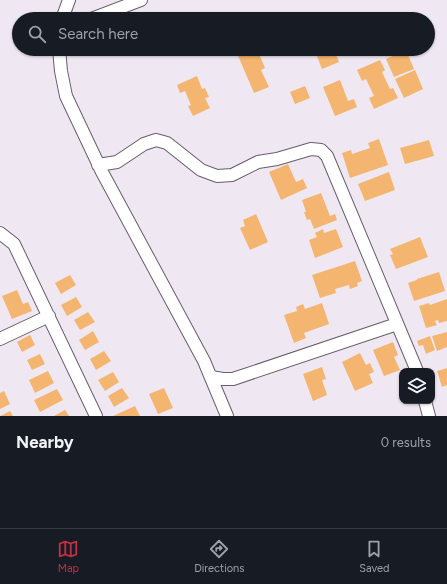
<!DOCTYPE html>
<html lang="en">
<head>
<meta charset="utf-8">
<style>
	:root { --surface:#171b24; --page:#242831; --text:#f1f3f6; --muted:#9ea1a6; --line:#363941; --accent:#c13145 }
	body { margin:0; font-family:Figtree,sans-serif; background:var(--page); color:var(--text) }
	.controls { position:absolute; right:12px; bottom:12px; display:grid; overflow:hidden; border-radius:8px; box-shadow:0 1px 3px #0004 }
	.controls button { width:36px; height:36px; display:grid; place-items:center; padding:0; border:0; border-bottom:1px solid var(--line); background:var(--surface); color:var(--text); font:20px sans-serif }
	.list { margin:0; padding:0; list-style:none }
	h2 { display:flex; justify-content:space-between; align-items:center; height:52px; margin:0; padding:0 16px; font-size:17px }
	h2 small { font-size:13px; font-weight:400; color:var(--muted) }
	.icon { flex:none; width:22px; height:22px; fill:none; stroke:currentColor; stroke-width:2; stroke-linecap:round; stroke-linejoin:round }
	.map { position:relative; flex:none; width:447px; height:416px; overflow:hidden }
	.search { position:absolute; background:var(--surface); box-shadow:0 1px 3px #0004; left:12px; right:12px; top:12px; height:44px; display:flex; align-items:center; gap:10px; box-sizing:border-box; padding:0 14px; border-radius:22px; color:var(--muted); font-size:15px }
	.sheet { height:112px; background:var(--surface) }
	nav { display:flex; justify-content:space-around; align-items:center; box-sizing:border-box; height:56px; border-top:1px solid var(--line); background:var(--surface); font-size:11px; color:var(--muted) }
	nav a { display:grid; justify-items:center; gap:2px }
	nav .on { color:var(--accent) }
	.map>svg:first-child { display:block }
	.building { fill:#f4b571 }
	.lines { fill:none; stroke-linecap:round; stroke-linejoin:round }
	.minor-casing { stroke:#665f68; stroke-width:14 }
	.minor { stroke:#fff; stroke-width:12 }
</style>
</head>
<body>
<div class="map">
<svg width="447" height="416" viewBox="0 0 447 416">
	<rect width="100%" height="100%" fill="#efe8f2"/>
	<path class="building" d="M 241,49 L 257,49 L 265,68 L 261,70 L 269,87 L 254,93 L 236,51 Z
		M 314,49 L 334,49 L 339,62 L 322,69 Z
		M 353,49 L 364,49 L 355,54 Z
		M 406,50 L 414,69 L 394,77 L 386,59 Z
		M 380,60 L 385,70 L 382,72 L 390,89 L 393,88 L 398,98 L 374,109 L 369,98 L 374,96 L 366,79 L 362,81 L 357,70 Z
		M 415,70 L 423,89 L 404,98 L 395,79 Z
		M 197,76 L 202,89 L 205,88 L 209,97 L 205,98 L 210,108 L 193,116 L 188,106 L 191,105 L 185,91 L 180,93 L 177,85 Z
		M 340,80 L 348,101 L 354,99 L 357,107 L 335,116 L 323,87 Z
		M 305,86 L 310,98 L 295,104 L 290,92 Z
		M 379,139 L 388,165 L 350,178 L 342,153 L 351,150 L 352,154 L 370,148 L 368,143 Z
		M 429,140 L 434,156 L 405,164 L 400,148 Z
		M 288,164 L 296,182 L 303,179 L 307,188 L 281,200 L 269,172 Z
		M 389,172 L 395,190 L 365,201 L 358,184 Z
		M 321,193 L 330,216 L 335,214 L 337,220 L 314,229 L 310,219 L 307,220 L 304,212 L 306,212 L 302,200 Z
		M 256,214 L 268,242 L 250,250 L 240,228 L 245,226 L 243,220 Z
		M 323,229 L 324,233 L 336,229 L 343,247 L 315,258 L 309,240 L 317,237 L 315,233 Z
		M 420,237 L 428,257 L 396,269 L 390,255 L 393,254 L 390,249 Z
		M 355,261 L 362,281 L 357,283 L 358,286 L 350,289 L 349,285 L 335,289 L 336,293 L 320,298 L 312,275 Z
		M 439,272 L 445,291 L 414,301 L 408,283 L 417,280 L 417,279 Z
		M 70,275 L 76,285 L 61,294 L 55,283 Z
		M 17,290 L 23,304 L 28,302 L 32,311 L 12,319 L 2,296 Z
		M 76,297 L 82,307 L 67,316 L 61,305 Z
		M 447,299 L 447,321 L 439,323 L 438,320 L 435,321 L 437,325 L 426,328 L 419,306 L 429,303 L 430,305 Z
		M 322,303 L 329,324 L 304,333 L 306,338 L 294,343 L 284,315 L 297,311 L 296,307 L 303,304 L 305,309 Z
		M 88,312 L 95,322 L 80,330 L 74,320 Z
		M 93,331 L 99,342 L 85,350 L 79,340 Z
		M 447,332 L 447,347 L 437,351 L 432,336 Z
		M 30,335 L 35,345 L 22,352 L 17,342 Z
		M 430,336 L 435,350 L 426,354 L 423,345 L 419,346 L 417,341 Z
		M 393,342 L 398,355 L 394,357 L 400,370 L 384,376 L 373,350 Z
		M 104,351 L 111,361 L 96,370 L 90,359 Z
		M 360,353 L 366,365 L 370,363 L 374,372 L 369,374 L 373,383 L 355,391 L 342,362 Z
		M 40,354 L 45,364 L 32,370 L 27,360 Z
		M 322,367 L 326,379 L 322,380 L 327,395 L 313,401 L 303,374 Z
		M 447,368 L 447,385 L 442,387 L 437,371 Z
		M 48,371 L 54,383 L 35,393 L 29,380 Z
		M 113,372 L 119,382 L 105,391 L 98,380 Z
		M 122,388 L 129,398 L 114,407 L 108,396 Z
		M 164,388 L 173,408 L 158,414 L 149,394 Z
		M 57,389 L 63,400 L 40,412 L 34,400 Z
		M 4,391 L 10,404 L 0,409 L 0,393 Z
		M 135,406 L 140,416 L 113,416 Z
		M 65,410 L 69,416 L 54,416 Z
		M 10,411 L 13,416 L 0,416 Z"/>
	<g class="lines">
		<g class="minor-casing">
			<path id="minor" d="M 62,19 L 69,0
				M 91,19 L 141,0
				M 59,49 L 61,71 L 66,96 L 102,172 L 204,361 L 227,416
				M 98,165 L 117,162 L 144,144 L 156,140 L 167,143 L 201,170 L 217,176 L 232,175 L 258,162 L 277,159 L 311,149 L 321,150 L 327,156 L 417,371
				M 0,233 L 14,244 L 96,416
				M 0,339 L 49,316
				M 211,377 L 223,379 L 233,379 L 397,324
				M 425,401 L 429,416"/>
		</g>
		<use href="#minor" class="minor"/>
	</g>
</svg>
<div class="controls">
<button><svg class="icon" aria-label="layers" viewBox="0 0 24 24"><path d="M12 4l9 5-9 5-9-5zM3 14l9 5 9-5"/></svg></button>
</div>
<div class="search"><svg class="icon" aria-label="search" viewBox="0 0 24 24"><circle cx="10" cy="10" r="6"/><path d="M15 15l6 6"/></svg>Search here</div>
</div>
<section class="sheet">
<h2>Nearby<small>0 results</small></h2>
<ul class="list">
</ul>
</section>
<nav>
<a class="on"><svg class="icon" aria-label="map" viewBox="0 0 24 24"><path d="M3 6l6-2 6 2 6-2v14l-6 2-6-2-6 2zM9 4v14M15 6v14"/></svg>Map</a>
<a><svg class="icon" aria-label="directions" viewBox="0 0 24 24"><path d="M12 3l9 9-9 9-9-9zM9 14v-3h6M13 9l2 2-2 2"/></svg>Directions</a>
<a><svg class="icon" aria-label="saved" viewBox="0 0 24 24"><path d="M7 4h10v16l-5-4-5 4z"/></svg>Saved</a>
</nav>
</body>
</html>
